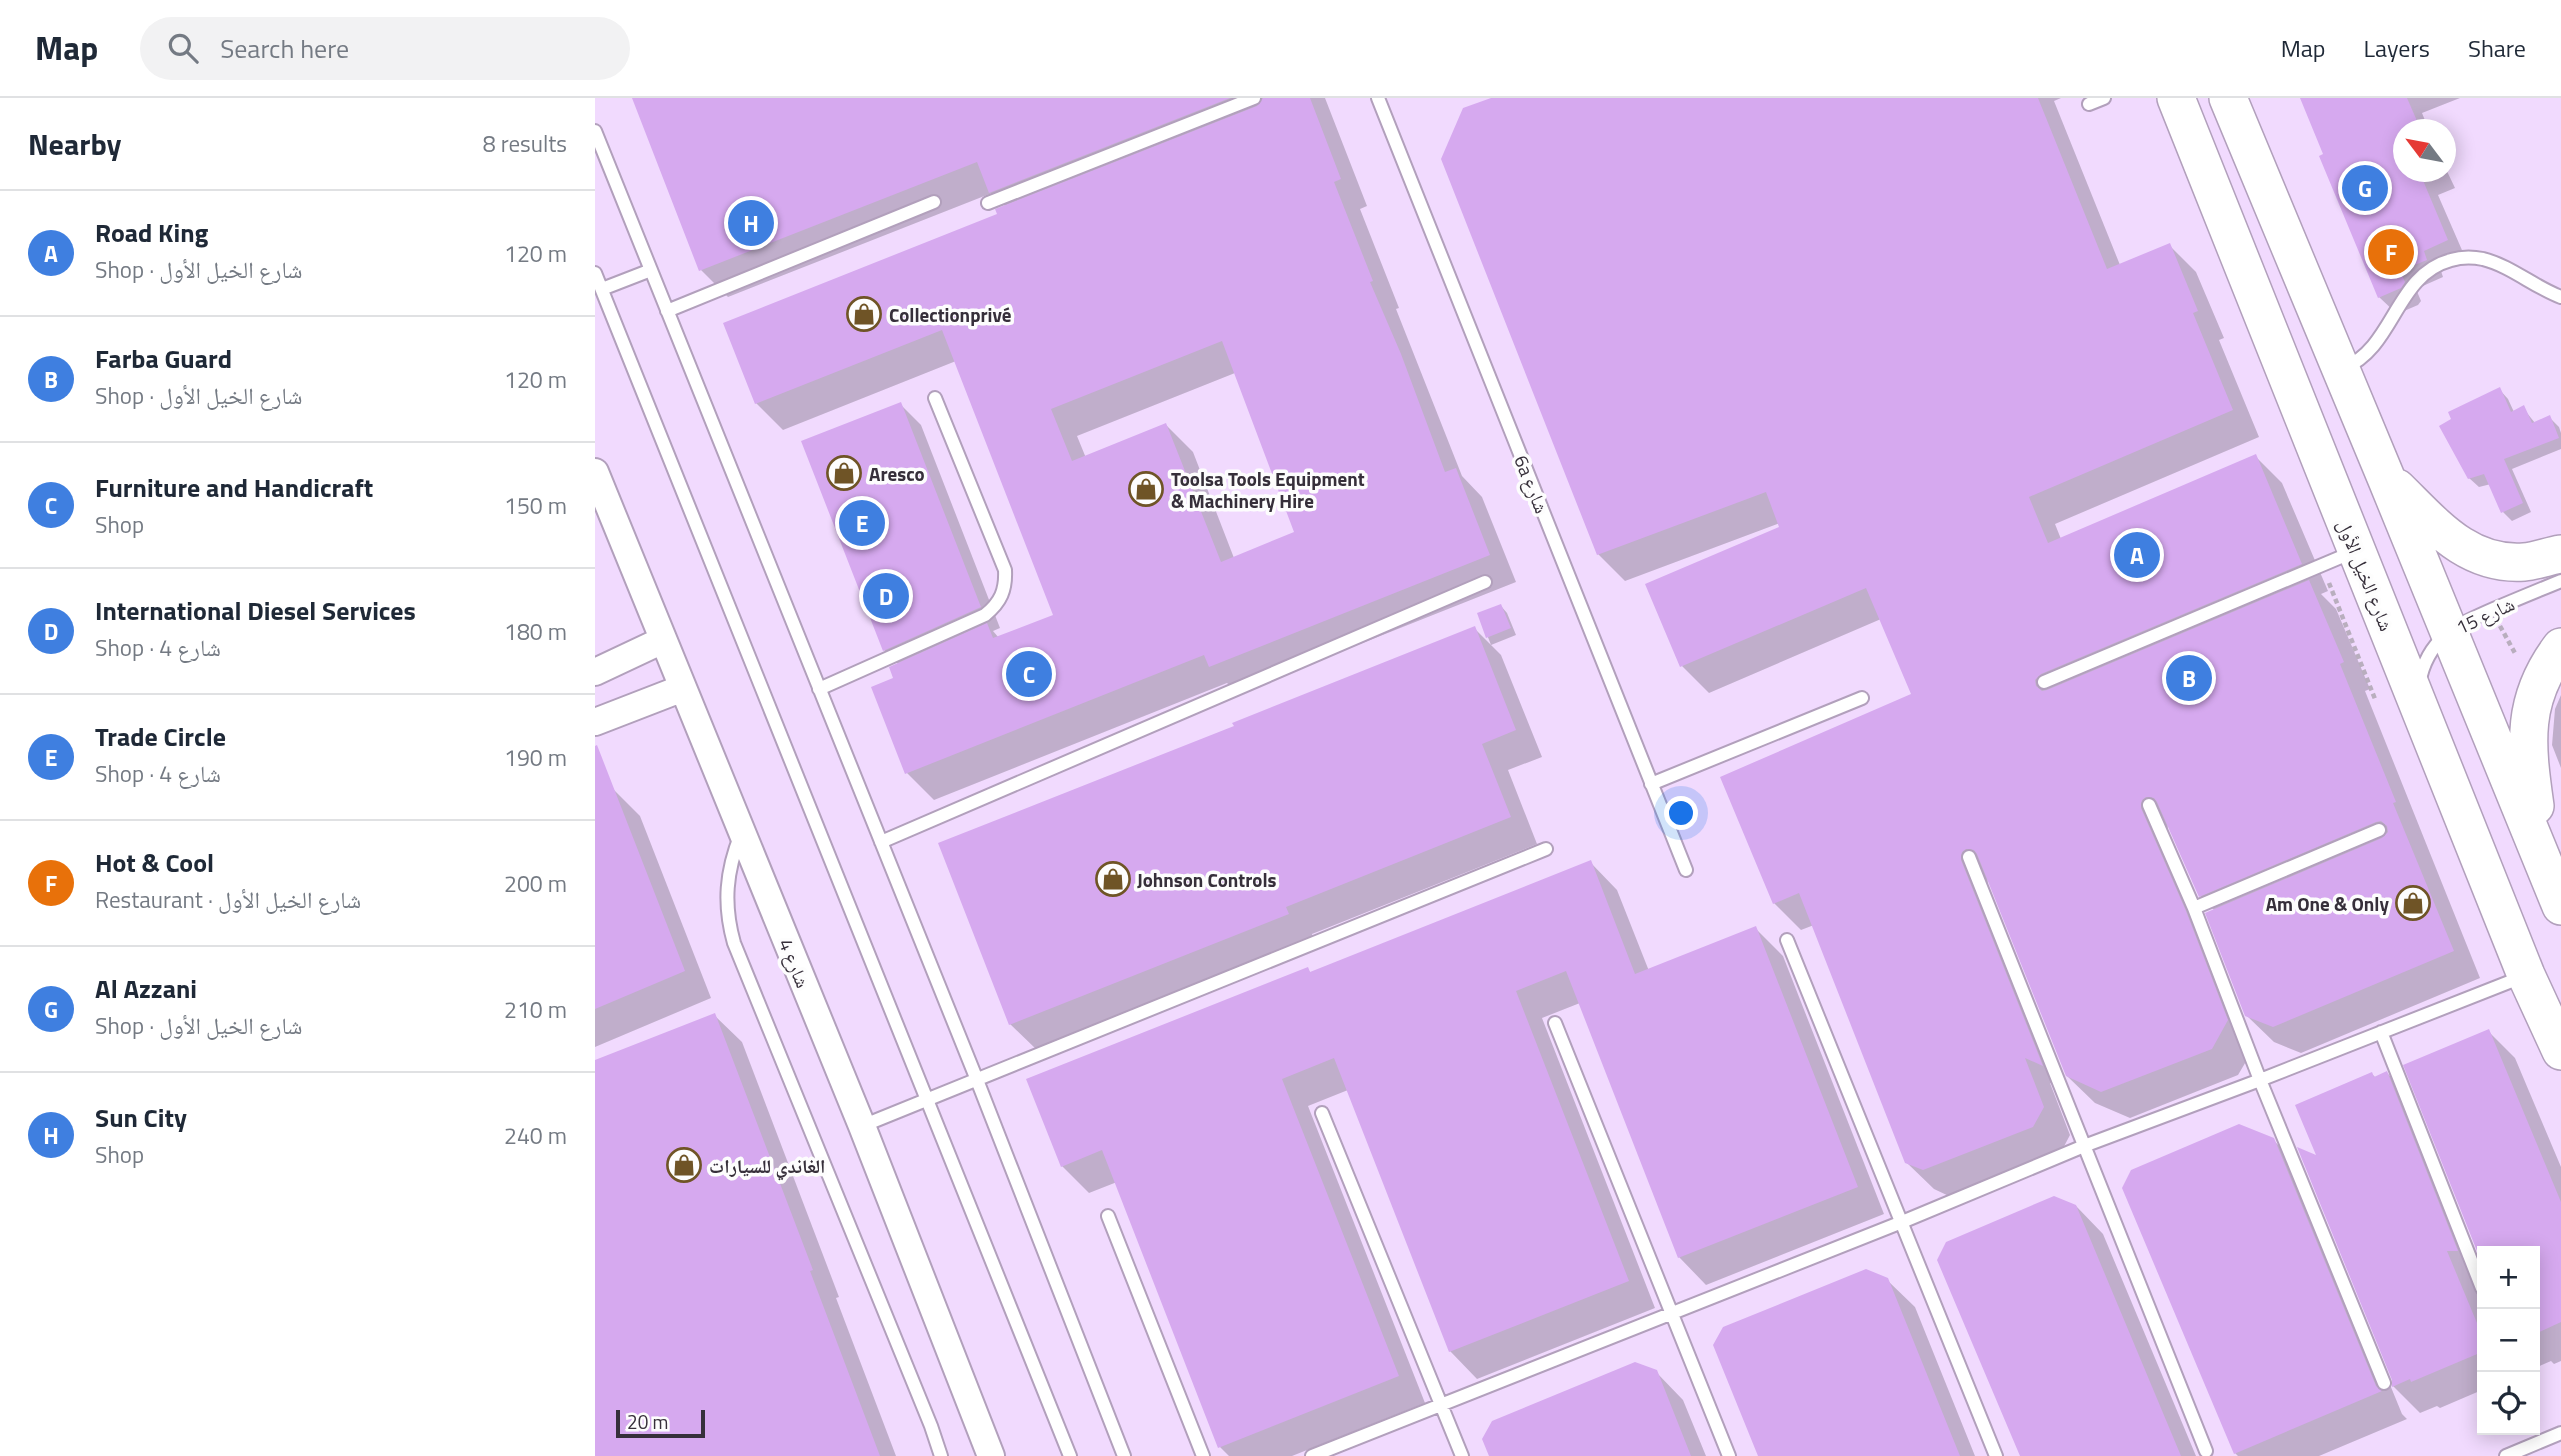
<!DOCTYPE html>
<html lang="en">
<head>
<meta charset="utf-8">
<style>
	:root { --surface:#fff; --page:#f2f2f3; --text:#1f2937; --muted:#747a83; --line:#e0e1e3; --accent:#1a73e8 }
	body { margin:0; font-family:"Titillium Web","Noto Naskh Arabic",sans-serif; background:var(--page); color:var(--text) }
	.controls { position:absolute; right:21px; bottom:21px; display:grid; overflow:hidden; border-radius:0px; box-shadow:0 4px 18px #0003 }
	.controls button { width:63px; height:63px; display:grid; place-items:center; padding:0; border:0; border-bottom:2px solid var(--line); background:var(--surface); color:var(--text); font:35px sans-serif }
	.compass { position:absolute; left:1798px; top:21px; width:63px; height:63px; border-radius:50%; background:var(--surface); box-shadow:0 4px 18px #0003; rotate:302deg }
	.scale { position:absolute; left:21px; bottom:18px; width:89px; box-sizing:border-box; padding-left:7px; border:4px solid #362f3a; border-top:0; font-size:19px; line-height:24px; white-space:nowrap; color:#362f3a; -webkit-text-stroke:5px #fdfdfd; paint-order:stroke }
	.you { position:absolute; left:1087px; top:716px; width:24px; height:24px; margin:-18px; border:5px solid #fff; border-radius:50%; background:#1a73e8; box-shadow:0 0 0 10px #1a73e833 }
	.badge { display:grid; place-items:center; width:46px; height:46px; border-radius:50%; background:var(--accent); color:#fff; font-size:23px; font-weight:700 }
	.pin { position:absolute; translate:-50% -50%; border:4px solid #fff; box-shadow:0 2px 7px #0006 }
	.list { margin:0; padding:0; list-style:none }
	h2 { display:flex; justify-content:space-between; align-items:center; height:91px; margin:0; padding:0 28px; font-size:30px }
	h2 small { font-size:23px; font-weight:400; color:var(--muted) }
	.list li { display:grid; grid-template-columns:46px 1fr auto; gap:21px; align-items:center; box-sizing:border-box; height:126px; padding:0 28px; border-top:2px solid var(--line) }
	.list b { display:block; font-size:26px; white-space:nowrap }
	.list p { margin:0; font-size:23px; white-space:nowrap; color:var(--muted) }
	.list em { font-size:23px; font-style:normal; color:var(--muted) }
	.icon { flex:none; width:38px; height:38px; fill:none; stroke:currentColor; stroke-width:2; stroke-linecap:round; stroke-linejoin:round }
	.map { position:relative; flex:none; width:1966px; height:1358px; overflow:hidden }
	header { display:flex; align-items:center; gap:42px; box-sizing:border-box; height:98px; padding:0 35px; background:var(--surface); border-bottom:2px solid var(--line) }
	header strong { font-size:33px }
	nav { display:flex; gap:38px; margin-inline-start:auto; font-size:24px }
	.search { width:490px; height:63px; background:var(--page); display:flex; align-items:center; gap:18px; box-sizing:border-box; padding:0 24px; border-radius:38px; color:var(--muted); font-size:26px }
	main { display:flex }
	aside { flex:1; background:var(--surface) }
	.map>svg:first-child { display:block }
	.built { fill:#f1dafe; fill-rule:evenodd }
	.shadow { fill:#0003; fill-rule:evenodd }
	.building { fill:#d6a9ef; fill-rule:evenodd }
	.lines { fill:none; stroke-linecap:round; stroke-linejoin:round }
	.service-casing { stroke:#b2a0bc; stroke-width:16 }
	.minor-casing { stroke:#b2a0bc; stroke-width:30 }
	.secondary-casing { stroke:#b2a0bc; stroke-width:40 }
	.path { stroke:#b9aebe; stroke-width:4.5; stroke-dasharray:5 3.5; stroke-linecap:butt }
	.service { stroke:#fff; stroke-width:12 }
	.minor { stroke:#fff; stroke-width:26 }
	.secondary { stroke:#fff; stroke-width:37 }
	.labels { text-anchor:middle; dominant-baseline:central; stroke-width:7; stroke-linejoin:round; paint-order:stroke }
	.poi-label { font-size:19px; font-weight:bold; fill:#362f3a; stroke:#fdfdfd; text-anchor:start }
	.street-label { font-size:19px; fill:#362f3a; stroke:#fdfdfd }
</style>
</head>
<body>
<header>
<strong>Map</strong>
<div class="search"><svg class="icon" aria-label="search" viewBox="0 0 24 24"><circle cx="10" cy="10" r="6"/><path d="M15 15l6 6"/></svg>Search here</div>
<nav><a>Map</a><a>Layers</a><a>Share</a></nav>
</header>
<main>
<aside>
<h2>Nearby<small>8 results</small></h2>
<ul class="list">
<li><span class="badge" style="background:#3f7fe0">A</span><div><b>Road King</b><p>Shop · شارع الخيل الأول</p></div><em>120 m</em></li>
<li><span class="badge" style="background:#3f7fe0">B</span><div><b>Farba Guard</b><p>Shop · شارع الخيل الأول</p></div><em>120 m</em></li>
<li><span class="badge" style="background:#3f7fe0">C</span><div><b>Furniture and Handicraft</b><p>Shop</p></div><em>150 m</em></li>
<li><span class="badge" style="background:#3f7fe0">D</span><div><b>International Diesel Services</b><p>Shop · شارع 4</p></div><em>180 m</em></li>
<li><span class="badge" style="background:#3f7fe0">E</span><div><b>Trade Circle</b><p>Shop · شارع 4</p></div><em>190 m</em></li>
<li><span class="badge" style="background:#e8710a">F</span><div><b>Hot &amp; Cool</b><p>Restaurant · شارع الخيل الأول</p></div><em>200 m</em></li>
<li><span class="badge" style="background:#3f7fe0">G</span><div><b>Al Azzani</b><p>Shop · شارع الخيل الأول</p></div><em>210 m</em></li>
<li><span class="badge" style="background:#3f7fe0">H</span><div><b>Sun City</b><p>Shop</p></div><em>240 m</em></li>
</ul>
</aside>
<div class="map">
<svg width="1966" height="1358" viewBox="0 0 1966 1358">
	<rect width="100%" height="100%" fill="#f7ebfd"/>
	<path class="built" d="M 0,0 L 1966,0 L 1966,1358 L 0,1358 ZM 1808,32 L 1850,32 L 1850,74 L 1808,74 ZM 1887,1153 L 1940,1153 L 1940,1332 L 1887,1332 Z"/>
	<path class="shadow" d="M 39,0 L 730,0 L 772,108 L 765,111 L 804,210 L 801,211 L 867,378 L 887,399 L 921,484 L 642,595 L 632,585 L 339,702 L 312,675 L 279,590 L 301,581 L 304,567 L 289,552 L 305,306 L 326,327 L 405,530 L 398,533 L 404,540 L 460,518 L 361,263 L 188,332 L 161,305 L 404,117 L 411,109 L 397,95 L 133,199 L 106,172 ZM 640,275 L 701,435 L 639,460 L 598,354 L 571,327 L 491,360 L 482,338 Z
		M 901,0 L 1466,0 L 1459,3 L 1525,167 L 1574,147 L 1601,174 L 1629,240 L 1624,242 L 1664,339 L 1460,426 L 1466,441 L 1660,358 L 1687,385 L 1733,493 L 1726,496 L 1741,511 L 1775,591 L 1770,593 L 1885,880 L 1706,955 L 1679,944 L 1651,917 L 1620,813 L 1605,798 L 1573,725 L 1572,739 L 1659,950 L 1643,977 L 1535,1020 L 1500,1005 L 1472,978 L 1393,779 L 1392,791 L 1473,993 L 1455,985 L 1475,1037 L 1465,1056 L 1356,1099 L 1339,1091 L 1311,1064 L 1219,827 L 1206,832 L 1179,805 L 1318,597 L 1286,521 L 1114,595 L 1087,568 L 1187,430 L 1185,425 L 1030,483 L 1003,456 Z
		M 1707,0 L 1865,0 L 1827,15 L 1834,32 L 1808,32 L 1808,74 L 1850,74 L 1850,69 L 1860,90 L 1843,97 L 1870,159 L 1845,170 L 1848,179 L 1821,191 L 1826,203 L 1823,207 L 1802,216 L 1784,199 Z
		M 1904,291 L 1913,301 L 1919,314 L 1928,310 L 1940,325 L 1954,319 L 1964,329 L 1966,335 L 1966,351 L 1917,371 L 1936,414 L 1917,423 L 1908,414 L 1896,386 L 1884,389 L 1874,380 Z
		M 906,508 L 912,515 L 921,537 L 896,547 L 884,516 Z
		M 879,530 L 906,557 L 947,659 L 913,672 L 942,746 L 717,836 L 719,843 L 442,952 L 415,926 L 641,629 Z
		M 1966,597 L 1966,670 L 1957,647 L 1960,611 Z
		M 0,684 L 17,690 L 45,718 L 116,900 L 0,949 Z
		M 995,764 L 1022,792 L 1054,873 L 1161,831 L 1188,858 L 1289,1116 L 1111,1187 L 1084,1159 L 985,905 L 947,920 L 1060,1210 L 882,1281 L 855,1253 L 753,992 L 713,1008 L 830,1305 L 697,1358 L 634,1358 L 625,1349 L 522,1084 L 494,1095 L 467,1068 L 713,872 L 716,875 Z
		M 119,917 L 147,944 L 244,1199 L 241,1200 L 301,1358 L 0,1358 L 0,964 Z
		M 1893,933 L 1920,960 L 1966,1069 L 1966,1263 L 1959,1266 L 1956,1263 L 1940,1270 L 1940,1153 L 1887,1153 L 1887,1162 L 1810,967 Z
		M 1792,975 L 1819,1002 L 1887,1176 L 1887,1292 L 1845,1310 L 1842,1308 L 1825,1315 L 1798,1288 L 1799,1281 L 1725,1060 L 1777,976 L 1781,980 Z
		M 1678,1042 L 1706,1069 L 1807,1316 L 1812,1321 L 1724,1358 L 1643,1358 L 1640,1355 Z
		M 1481,1108 L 1508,1136 L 1601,1358 L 1426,1358 Z
		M 1292,1182 L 1320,1209 L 1380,1358 L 1165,1358 Z
		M 1061,1274 L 1088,1302 L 1111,1358 L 896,1358 Z"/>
	<path class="building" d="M 37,0 L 635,0 L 394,95 L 382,64 L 104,173 Z
		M 668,0 L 715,0 L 746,81 L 739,84 L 778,183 L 775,184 L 806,256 L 850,374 L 861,370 L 895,457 L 614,569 L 609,557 L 310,676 L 276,589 L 298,580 L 294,569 L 392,525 L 398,540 L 458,517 L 347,232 L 160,306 L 128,225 L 402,116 L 400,111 L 662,8 ZM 627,243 L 699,434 L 626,464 L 571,325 L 477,363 L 456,311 Z
		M 896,0 L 1443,0 L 1512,171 L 1575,145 L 1603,213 L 1598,215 L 1638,312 L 1434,399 L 1453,445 L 1661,356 L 1707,466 L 1446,576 L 1440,582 L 1441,588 L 1447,593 L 1452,592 L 1714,482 L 1749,564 L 1745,566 L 1801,704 L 1798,705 L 1859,853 L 1678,929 L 1650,918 L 1610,815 L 1787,740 L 1793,734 L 1792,728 L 1786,723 L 1781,724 L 1604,799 L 1562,704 L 1559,700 L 1551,699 L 1547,702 L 1546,710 L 1591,813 L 1633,922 L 1617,951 L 1506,994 L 1471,978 L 1382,756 L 1379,752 L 1371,751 L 1367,754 L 1366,762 L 1448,968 L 1430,960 L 1449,1009 L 1438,1029 L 1328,1072 L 1310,1065 L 1204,795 L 1178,806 L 1125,679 L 1316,596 L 1271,490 L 1085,569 L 1050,486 L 1184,429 L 1171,394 L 1002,457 L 846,61 L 868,10 Z
		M 1705,0 L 1812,0 L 1826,32 L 1809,32 L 1809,74 L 1842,74 L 1827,80 L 1853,142 L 1829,153 L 1832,162 L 1805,173 L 1810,184 L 1806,190 L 1783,200 L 1724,58 L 1728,56 Z
		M 1905,289 L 1916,314 L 1929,307 L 1937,325 L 1955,317 L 1964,340 L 1909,361 L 1928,405 L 1906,415 L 1889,376 L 1873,381 L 1844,328 L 1856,321 L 1853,314 Z
		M 306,304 L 386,509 L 288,553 L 206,343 Z
		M 906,506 L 916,530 L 891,540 L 882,515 Z
		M 880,528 L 921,632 L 887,646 L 916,719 L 691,809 L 694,816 L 414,927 L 343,745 L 639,628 L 637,625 Z
		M 2,647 L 90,873 L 0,911 L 0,648 Z
		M 996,762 L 1040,876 L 1161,828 L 1263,1089 L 1083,1160 L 971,873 L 921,893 L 1034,1183 L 854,1254 L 739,960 L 687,981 L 804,1278 L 623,1350 L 507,1052 L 466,1069 L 431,981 L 713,869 L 715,874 Z
		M 120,915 L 218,1172 L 215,1173 L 285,1358 L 0,1358 L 0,962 Z
		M 1894,931 L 1966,1104 L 1966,1224 L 1940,1236 L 1940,1153 L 1882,1153 L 1808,967 Z
		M 1792,973 L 1863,1153 L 1852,1153 L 1887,1237 L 1887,1254 L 1816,1284 L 1815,1281 L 1797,1289 L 1797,1282 L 1702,1049 L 1721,1057 L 1700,1007 L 1777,974 L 1779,979 Z
		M 1644,1026 L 1679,1040 L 1781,1288 L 1787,1293 L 1639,1356 L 1527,1090 L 1536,1072 Z
		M 1459,1098 L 1481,1107 L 1586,1358 L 1425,1358 L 1342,1162 L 1351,1144 Z
		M 1271,1171 L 1293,1180 L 1365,1358 L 1163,1358 L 1118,1247 L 1128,1229 Z
		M 1040,1264 L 1062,1272 L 1096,1358 L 894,1358 L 887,1341 L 897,1323 Z"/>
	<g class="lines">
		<g class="service-casing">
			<path id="service" d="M 783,0 L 1091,772
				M 1494,6 L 1509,0
				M 0,33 L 382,982 L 529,1358
				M 393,105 L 659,0
				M 0,175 L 475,1358
				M 7,191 L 56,172
				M 72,213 L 339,104
				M 1749,270 C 1800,249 1800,177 1856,162 C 1866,159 1878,159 1888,161 C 1916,168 1939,189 1966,199
				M 1449,584 L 1758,454
				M 1824,586 C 1832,540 1862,527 1901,510 C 1922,501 1944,492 1966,483
				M 224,591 L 390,517 C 406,504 411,492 410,472 L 340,300
				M 1056,686 L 1267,600
				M 1554,707 L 1599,810 L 1665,982 L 1789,1285
				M 146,736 C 131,773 128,806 139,845 L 336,1328 L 346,1358
				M 286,744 L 890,484
				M 1374,759 L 1611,1353
				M 1599,810 L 1784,732
				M 1192,842 L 1401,1358
				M 960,925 L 1134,1358
				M 1786,934 L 1887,1190
				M 727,1015 L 867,1358
				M 267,1028 L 951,751
				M 513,1118 L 608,1358
				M 717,1358 L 1307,1124 L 1489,1048 L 1665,982 L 1927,879
				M 1911,1358 L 1966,1335"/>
		</g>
		<g class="minor-casing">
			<path id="minor" d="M 0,374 L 267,1028 L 396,1358
				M 0,574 L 68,542
				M 0,624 L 88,590"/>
		</g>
		<g class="secondary-casing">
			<path id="secondary" d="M 1581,0 L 1931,877 L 1966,953
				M 1633,0 L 1792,382 L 1966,808
				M 1802,390 C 1839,426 1872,468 1929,464 C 1941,463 1954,458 1966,456
				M 1940,708 C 1931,645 1926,602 1966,549"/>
		</g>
		<path class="path" d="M 1734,485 L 1780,601
			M 1905,528 L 1921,557"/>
		<use href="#service" class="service"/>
		<use href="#minor" class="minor"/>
		<use href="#secondary" class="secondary"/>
	</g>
	<defs>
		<g id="shop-ring" transform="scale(1.75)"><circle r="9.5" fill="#fdfdfd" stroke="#6f5426" stroke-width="1.5"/><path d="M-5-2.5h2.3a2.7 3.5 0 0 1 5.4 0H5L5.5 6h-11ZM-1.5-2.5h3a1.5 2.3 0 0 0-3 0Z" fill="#6f5426"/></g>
	</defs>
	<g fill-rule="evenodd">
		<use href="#shop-ring" x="269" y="216"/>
		<use href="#shop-ring" x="249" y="375"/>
		<use href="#shop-ring" x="551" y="391"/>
		<use href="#shop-ring" x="518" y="781"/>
		<use href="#shop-ring" x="1818" y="805"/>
		<use href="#shop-ring" x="89" y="1067"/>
	</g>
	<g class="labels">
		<g class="poi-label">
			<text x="294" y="216">Collectionprivé</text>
			<text x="274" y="375">Aresco</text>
			<text x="576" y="380">Toolsa Tools Equipment<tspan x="576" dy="22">&amp; Machinery Hire</tspan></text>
			<text x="542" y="781">Johnson Controls</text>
			<text x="1794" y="805" text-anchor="end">Am One &amp; Only</text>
			<text x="114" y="1067">الغاندي للسيارات</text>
		</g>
		<g class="street-label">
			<text transform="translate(937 386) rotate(68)">6a شارع</text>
			<text transform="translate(1771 477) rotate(68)">شارع الخيل الأول</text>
			<text transform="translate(1890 517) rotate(-25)">شارع 15</text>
			<text transform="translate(200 865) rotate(68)">شارع 4</text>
		</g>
	</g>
</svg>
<div class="controls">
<button>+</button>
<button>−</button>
<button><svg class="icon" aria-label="locate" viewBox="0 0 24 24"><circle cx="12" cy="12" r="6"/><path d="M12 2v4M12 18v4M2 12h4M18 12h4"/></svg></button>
</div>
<svg class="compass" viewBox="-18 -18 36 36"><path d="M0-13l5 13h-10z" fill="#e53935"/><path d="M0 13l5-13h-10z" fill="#747a83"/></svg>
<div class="scale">20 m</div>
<div class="you"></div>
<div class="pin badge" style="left:1542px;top:457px;background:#3f7fe0">A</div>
<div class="pin badge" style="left:1594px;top:580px;background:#3f7fe0">B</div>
<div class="pin badge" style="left:434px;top:576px;background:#3f7fe0">C</div>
<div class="pin badge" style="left:291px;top:498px;background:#3f7fe0">D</div>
<div class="pin badge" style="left:267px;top:425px;background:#3f7fe0">E</div>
<div class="pin badge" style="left:1796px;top:154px;background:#e8710a">F</div>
<div class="pin badge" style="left:1770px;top:90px;background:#3f7fe0">G</div>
<div class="pin badge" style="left:156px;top:125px;background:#3f7fe0">H</div>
</div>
</main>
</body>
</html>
